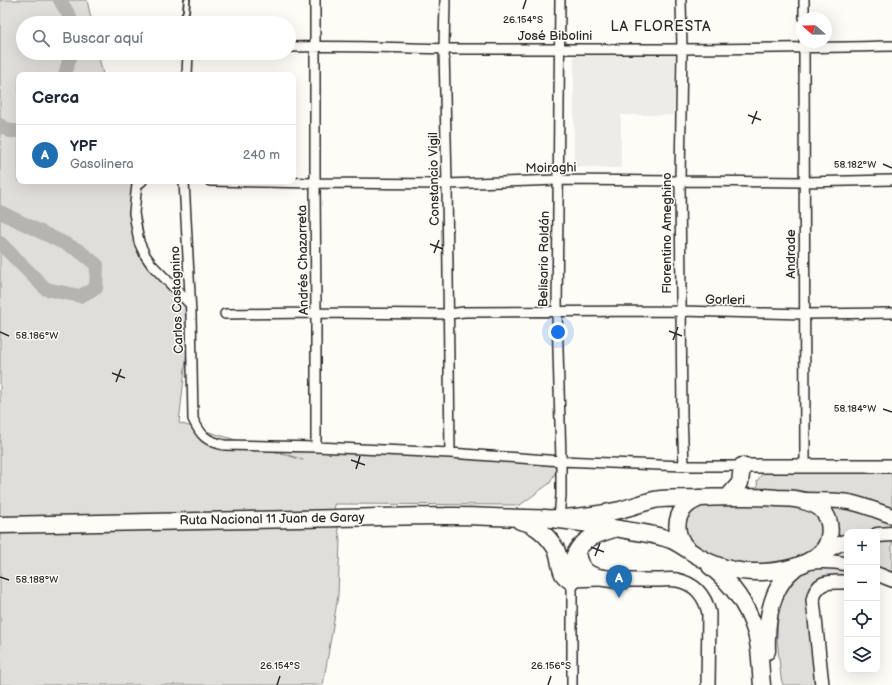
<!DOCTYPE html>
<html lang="es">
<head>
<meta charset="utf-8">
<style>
	:root { --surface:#fff; --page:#f6f6f7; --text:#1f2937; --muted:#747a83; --line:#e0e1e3; --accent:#1f6fb2 }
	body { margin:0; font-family:"Balsamiq Sans",sans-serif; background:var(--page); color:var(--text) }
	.controls { position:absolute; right:12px; bottom:12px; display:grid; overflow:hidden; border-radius:8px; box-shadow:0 4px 16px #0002 }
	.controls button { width:36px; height:36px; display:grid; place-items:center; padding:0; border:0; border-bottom:1px solid var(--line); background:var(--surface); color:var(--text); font:20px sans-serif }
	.compass { position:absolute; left:796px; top:12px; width:36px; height:36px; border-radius:50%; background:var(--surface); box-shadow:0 4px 16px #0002; rotate:290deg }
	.you { position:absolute; left:558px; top:332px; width:14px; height:14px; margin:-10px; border:3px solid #fff; border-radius:50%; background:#1a73e8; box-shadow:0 0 0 6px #1a73e833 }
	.badge { display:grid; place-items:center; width:26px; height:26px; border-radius:50%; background:var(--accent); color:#fff; font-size:13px; font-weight:700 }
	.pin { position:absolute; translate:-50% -33px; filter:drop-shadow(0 1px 2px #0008) }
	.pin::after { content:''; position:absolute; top:21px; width:14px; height:12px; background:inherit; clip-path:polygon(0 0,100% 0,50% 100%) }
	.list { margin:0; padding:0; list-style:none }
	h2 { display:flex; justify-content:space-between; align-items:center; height:52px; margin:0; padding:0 16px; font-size:17px }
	h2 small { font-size:13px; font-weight:400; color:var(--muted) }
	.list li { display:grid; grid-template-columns:26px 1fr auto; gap:12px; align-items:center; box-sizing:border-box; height:60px; padding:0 16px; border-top:1px solid var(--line) }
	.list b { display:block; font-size:15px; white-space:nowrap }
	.list p { margin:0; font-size:13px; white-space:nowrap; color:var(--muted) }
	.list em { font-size:13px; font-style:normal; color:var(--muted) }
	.icon { flex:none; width:22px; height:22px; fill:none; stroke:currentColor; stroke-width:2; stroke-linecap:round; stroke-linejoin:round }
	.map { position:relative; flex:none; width:892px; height:685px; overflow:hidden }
	.search { position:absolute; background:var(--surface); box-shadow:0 4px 16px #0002; left:16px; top:16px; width:280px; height:44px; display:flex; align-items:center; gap:10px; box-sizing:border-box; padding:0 14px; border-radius:22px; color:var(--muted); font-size:15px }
	.panel { position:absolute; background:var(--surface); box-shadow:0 4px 16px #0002; left:16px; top:72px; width:280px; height:112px; border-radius:8px }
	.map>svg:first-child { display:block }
	.built { fill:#edece8 }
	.green { fill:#dfdeda; stroke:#858482 }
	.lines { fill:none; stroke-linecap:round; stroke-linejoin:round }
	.river { stroke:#b5b4b1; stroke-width:14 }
	.lane-casing { stroke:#2b2b2b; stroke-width:8 }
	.street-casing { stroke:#2b2b2b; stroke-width:12 }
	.secondary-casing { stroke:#2b2b2b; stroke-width:16 }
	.primary-casing { stroke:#2b2b2b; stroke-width:17 }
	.highway-casing { stroke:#2b2b2b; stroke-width:19 }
	.lane { stroke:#fdfcf7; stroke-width:4.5 }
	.street { stroke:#fdfcf7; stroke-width:9 }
	.secondary { stroke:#fdfcf7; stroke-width:13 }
	.primary { stroke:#fdfcf7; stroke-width:14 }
	.highway { stroke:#fdfcf7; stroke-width:16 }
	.ticks { fill:none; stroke:#2b2b2b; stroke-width:1.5 }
	.labels { text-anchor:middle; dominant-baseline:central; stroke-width:3; stroke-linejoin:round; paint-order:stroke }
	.street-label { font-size:13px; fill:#2b2b2b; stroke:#fdfcf7 }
	.neighbourhood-label { font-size:14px; letter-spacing:1px; fill:#2b2b2b; stroke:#fdfcf7 }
	.ticks-label { font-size:10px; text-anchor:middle; fill:#2b2b2b; stroke:#fdfcf7; stroke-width:3; stroke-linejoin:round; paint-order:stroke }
</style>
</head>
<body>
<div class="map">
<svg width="892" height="685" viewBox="0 0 892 685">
	<rect width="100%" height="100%" fill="#fdfcf7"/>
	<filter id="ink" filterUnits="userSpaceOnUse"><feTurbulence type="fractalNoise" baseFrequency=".025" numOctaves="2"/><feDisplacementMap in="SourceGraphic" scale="8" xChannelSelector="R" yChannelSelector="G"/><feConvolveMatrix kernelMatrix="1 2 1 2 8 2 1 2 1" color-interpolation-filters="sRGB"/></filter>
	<g filter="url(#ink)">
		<path class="built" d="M 579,53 L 675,54 L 674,115 L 621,115 L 621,168 L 574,167 L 574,57 Z"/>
		<path class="green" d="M 0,0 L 87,0 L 92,23 L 23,23 L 23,53 L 98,53 L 103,75 L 19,75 L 19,181 L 135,181 L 134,213 L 145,255 L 191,314 L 179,423 L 303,460 L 262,446 L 561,461 L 550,483 L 520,505 L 334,504 L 340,540 L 338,596 L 323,685 L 0,685 Z
			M 776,470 L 892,472 L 892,575 L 877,571 L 877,532 L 847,532 L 847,563 L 821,555 L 829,519 L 768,494 L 758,489 L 757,481 L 762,474 Z
			M 699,503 L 799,504 L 815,511 L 823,521 L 825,536 L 818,549 L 802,560 L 757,568 L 715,560 L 685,538 L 683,518 Z
			M 847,565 L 847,575 C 822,575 810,575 809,603 L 815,685 L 783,685 L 781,678 L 777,639 L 778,613 L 785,593 L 803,570 Z"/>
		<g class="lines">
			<path class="river" d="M 60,0 L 70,17 L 71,23
				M 65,75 L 71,53
				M 0,125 L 10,131 L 19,131
				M 0,212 L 78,250 L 97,265 L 96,288 L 80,296 L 46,289 L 0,243"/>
			<g class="lane-casing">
				<path id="lane" d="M 182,23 L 186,11 L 187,0"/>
			</g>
			<g class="street-casing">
				<path id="street" d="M 315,0 L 315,183 L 316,313 L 316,447
					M 445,0 L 444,49 L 447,184 L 450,453
					M 681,0 L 682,49 L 680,180 L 682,416 L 684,466
					M 804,18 L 804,0
					M 804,42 L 805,467
					M 289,47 C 343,45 396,48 450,49 C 597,49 745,50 892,46
					M 187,75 L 188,53
					M 142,181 L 137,185 L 136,193 L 134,213 L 139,242 L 145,255 L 152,265 L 190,304
					M 184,181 L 191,314 L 193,419 C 201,436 206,441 224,445 L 316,447 L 450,453 L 561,461 L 684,466 L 742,466
					M 210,181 L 315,183 L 447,184 L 558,180 L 804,182 L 892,180
					M 225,314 L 316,313 L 449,314 L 464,312 L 681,311 L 804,314 L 892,313
					M 559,518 L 561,495 L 561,461 L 557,312 L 560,0
					M 572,685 L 572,582 L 599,581"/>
			</g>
			<g class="secondary-casing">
				<path id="secondary" d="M 742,466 L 892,466
					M 805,563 C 819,561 833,561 847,564
					M 877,574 L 892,580
					M 624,580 C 636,580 647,580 658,580 C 664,580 671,579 677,580 C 696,584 705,596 709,613 L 708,685
					M 822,685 L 813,600 C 817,579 830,582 847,582"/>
			</g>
			<g class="primary-casing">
				<path id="primary" d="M 805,500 C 820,500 835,500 849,502 C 864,505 878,511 892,516
					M 877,535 L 892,534
					M 820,555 L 835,546 L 847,541"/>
			</g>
			<g class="highway-casing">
				<path id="highway" d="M 728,497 L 740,483 L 742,466
					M 520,521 C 535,523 548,536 556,549 C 560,557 559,566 563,574 C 565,577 569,580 572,582
					M 0,525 C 100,523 199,521 299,519 C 347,518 396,516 445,516 C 484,515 523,520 562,518 C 582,517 601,514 620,510 C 631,507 642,503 654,500 C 669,497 685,499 700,498 C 726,497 751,496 777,498 C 784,498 792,498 800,500 C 807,502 816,504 821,509 C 834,521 832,545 818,555 C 803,567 782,571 763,572 C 738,573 717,568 696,555 C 688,550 680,544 671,540 C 658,535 645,533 631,531 C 602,525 573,522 544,518
					M 688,550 C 674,536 673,515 690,503 C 693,501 696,500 699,498
					M 577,552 C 580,580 602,578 624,580
					M 710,566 C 731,583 747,605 755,630 C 761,647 760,668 762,685
					M 572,582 C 573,574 572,565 574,557 C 580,539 598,534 614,529
					M 767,651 C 766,628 769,598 784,579 C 787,574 793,570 797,566"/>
			</g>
			<use href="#lane" class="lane"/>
			<use href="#street" class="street"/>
			<use href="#secondary" class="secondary"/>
			<use href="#primary" class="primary"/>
			<use href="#highway" class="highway"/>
		</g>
	</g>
	<path class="ticks" d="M 523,9 L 526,0M 748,115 L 761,120M 752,124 L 757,111M 883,164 L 892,168M 430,244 L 443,249M 434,253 L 439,240M 669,331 L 682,336M 0,332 L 9,336M 673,340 L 678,327M 112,373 L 125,378M 116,382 L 121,369M 883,409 L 892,412M 351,460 L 365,465M 356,469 L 360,456M 591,547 L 604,552M 595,556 L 600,543M 0,577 L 9,580M 277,685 L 280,676M 548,685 L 551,676"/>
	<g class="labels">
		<g class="street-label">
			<text x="555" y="36">José Bibolini</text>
			<text transform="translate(551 168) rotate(-1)">Moiraghi</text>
			<text transform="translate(434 179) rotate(-91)">Constancio Vigil</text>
			<text transform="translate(667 233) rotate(-90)">Florentino Ameghino</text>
			<text transform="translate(791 254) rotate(-90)">Andrade</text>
			<text transform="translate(544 259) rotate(-89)">Belisario Roldán</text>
			<text transform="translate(303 260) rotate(-91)">Andrés Chazarreta</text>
			<text transform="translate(177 300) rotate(-92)">Carlos Castagnino</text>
			<text transform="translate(725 300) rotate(1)">Gorleri</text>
			<text transform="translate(272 519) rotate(-1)">Ruta Nacional 11 Juan de Garay</text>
		</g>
		<g class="neighbourhood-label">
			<text x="661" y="26">LA FLORESTA</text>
		</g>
	</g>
	<g class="ticks-label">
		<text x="523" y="23">26.154°S</text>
		<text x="855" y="168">58.182°W</text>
		<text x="37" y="339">58.186°W</text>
		<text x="855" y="412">58.184°W</text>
		<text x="37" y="583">58.188°W</text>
		<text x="280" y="669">26.154°S</text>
		<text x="551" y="669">26.156°S</text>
	</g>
</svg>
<div class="controls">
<button>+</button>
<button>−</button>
<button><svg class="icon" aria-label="locate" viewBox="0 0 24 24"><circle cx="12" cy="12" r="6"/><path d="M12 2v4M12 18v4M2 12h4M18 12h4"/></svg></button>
<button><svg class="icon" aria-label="layers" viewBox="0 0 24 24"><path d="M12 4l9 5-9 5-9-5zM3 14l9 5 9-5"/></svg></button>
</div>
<svg class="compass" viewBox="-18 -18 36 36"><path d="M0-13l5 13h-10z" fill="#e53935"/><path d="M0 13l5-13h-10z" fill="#747a83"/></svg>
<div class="you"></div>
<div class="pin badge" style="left:619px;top:598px">A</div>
<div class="search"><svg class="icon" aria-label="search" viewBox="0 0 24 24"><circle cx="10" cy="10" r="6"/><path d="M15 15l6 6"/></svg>Buscar aquí</div>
<section class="panel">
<h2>Cerca<small></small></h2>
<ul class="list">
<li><span class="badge">A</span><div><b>YPF</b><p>Gasolinera</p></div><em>240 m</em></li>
</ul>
</section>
</div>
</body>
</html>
